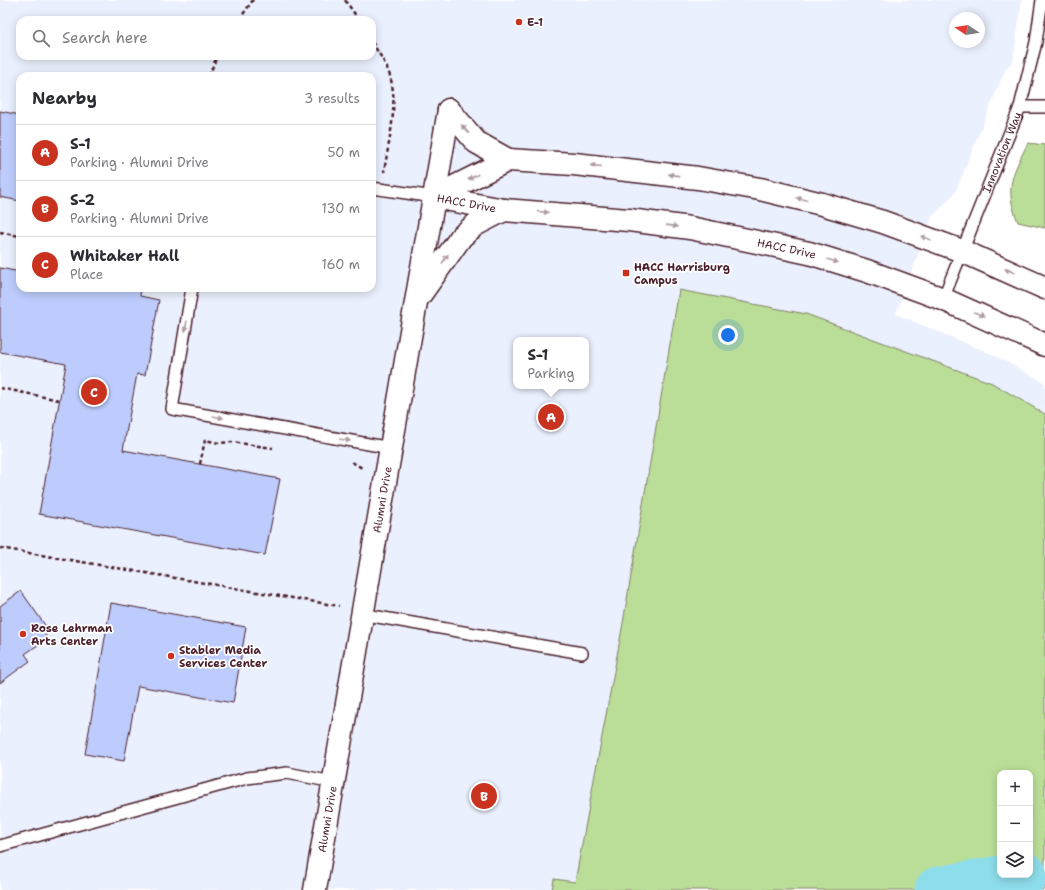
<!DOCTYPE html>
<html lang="en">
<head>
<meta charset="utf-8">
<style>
	:root { --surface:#fff; --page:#f7f7f7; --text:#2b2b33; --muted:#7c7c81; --line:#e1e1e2; --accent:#c8321e }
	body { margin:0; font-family:"Shantell Sans",sans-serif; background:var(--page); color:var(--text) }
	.controls { position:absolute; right:12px; bottom:12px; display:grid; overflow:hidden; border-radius:8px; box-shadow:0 2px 10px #0003 }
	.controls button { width:36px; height:36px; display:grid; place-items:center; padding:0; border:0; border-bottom:1px solid var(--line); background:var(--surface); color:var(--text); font:20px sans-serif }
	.compass { position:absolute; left:949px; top:12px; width:36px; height:36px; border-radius:50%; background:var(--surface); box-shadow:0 2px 10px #0003; rotate:282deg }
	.you { position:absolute; left:728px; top:335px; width:14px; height:14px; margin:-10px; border:3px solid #fff; border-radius:50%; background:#1a73e8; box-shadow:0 0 0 6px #1a73e833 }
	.badge { display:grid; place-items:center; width:26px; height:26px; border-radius:50%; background:var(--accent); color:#fff; font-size:13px; font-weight:700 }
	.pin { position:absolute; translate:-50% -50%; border:2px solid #fff; box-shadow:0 1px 4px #0006 }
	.popup { position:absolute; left:513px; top:337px; width:76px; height:52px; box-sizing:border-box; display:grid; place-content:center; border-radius:8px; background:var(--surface); filter:drop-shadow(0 1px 3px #0005); font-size:13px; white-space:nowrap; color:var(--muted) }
	.popup b { font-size:15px; color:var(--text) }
	.popup::after { content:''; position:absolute; left:50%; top:100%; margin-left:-8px; border:8px solid transparent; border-top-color:var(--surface) }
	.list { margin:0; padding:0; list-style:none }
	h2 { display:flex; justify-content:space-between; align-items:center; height:52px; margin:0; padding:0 16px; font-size:17px }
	h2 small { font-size:13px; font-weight:400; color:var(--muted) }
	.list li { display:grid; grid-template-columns:26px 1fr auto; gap:12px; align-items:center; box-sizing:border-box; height:56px; padding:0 16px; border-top:1px solid var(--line) }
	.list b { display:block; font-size:15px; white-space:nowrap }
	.list p { margin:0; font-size:13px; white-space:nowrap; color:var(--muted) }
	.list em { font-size:13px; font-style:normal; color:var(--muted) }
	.icon { flex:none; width:22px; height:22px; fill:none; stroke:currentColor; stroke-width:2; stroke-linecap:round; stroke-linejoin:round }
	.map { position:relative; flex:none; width:1045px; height:890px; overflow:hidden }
	.search { position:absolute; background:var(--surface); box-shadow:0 2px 10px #0003; left:16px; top:16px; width:360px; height:44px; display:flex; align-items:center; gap:10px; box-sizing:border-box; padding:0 14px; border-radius:12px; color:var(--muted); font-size:15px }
	.panel { position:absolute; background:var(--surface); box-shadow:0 2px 10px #0003; left:16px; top:72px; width:360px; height:220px; border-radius:12px }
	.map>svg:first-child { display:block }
	.built { fill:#ebf0fe; fill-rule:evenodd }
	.green { fill:#bade98; stroke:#827e62; fill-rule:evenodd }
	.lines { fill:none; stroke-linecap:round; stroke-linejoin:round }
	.river { stroke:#8eddeb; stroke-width:47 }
	.building { fill:#bdccfc; stroke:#4a1f2b }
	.lane-casing { stroke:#4a1f2b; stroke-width:14 }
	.street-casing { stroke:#4a1f2b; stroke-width:25 }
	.path { stroke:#4a1f2b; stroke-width:2.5; stroke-dasharray:4 3; stroke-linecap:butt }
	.lane { stroke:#fff; stroke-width:11 }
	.street { stroke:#fff; stroke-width:22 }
	.oneway { fill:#ae9aa0 }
	.poi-dot { fill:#c8321e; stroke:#fff; stroke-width:1.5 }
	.labels { text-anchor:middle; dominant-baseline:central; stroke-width:3.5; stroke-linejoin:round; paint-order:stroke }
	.poi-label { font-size:11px; font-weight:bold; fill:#4a1f2b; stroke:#fff; text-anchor:start }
	.street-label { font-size:11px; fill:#4a1f2b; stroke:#fff }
</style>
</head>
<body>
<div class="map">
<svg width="1045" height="890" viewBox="0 0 1045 890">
	<rect width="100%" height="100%" fill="#fff"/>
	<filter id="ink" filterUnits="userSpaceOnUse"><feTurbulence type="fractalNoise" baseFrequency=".025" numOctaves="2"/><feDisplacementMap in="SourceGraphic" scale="8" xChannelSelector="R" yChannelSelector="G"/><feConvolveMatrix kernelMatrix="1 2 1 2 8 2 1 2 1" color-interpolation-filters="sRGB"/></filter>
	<g filter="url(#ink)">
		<path class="built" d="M 0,0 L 1022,0 L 1013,61 L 1005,70 L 955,193 L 932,217 L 896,314 L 994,355 L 1045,383 L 1045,890 L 0,890 ZM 955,18 L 979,18 L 979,42 L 955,42 ZM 20,20 L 372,20 L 372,56 L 20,56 ZM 20,76 L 372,76 L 372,288 L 20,288 ZM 516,340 L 586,340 L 586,386 L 516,386 ZM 1000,773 L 1030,773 L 1030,875 L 1000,875 Z"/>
		<path class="green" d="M 1028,143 L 1045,145 L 1045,228 L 1018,222 C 1004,187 1012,175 1028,143 Z
			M 679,290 L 806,314 L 992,383 L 1045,414 L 1045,890 L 552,890 L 554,879 L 575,882 L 623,623 ZM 1000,773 L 1030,773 L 1030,875 L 1000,875 Z"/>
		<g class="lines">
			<path class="river" d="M 938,890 L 1024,875"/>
		</g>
		<path class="building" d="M 0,111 L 20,115 L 20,201 L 0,197 Z
			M 0,268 L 20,272 L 20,288 L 141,288 L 140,296 L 159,300 L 145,375 L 137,374 L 123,450 L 280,479 L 265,555 L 39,514 L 66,364 L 0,352 Z
			M 21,591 L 47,628 L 45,640 L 25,654 L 30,661 L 0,683 L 0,606 Z
			M 111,603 L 246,627 L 233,703 L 138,686 L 124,761 L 85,754 Z"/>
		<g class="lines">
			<g class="lane-casing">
				<g id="lane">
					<path d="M 1020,107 L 1045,107"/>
					<path d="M 372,188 L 434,197"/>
					<path d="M 192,288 L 172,409 L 391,448"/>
					<path id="s1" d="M 943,299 L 1020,107 L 1036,42 L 1042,0"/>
					<path d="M 361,614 L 582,653"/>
					<path d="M 0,846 L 247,778 L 287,773 L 333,782"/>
				</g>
			</g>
			<g class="street-casing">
				<g id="street">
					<path d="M 449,110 L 476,142 L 508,160"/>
					<path d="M 434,197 L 508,160 L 574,164 L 698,178 L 760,189 L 822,204 L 883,222 L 962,251 L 1045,288"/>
					<path id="s2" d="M 434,197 L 504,210 L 629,220 L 690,228 L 809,253 L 867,271 L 943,299 L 1045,345"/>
					<path d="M 420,295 L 461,237 L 475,225 L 504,210"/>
					<path id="s3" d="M 315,890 L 449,110"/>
				</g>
			</g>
			<path class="path" d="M 345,0 L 359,20
				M 239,20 L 253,0
				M 372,42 C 379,54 388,66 391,80 C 398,107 388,145 384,172
				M 209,76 L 217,56
				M 0,232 L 19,236
				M 0,388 L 59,400
				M 352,462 L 362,468
				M 200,464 L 205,440 L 219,443 L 232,442 L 273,448
				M 0,548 L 339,606"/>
			<use href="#lane" class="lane"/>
			<use href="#street" class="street"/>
		</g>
		<defs><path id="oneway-solid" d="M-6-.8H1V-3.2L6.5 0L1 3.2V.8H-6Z"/></defs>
		<g class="oneway">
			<use href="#oneway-solid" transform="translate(465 129) rotate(-131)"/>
			<use href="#oneway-solid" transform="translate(596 166) rotate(-175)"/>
			<use href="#oneway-solid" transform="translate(674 175) rotate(-172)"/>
			<use href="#oneway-solid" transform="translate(473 177) rotate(153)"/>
			<use href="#oneway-solid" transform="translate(802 199) rotate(-167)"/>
			<use href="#oneway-solid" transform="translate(543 212) rotate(4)"/>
			<use href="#oneway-solid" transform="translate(672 226) rotate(8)"/>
			<use href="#oneway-solid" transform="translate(926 238) rotate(-160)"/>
			<use href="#oneway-solid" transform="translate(445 259) rotate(-56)"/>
			<use href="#oneway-solid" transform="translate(833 261) rotate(17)"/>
			<use href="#oneway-solid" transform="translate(1010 271) rotate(-157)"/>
			<use href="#oneway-solid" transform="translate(979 314) rotate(23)"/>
			<use href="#oneway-solid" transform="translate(186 326) rotate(100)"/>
			<use href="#oneway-solid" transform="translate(218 417) rotate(10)"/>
			<use href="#oneway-solid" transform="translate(345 440) rotate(10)"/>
		</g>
	</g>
	<g class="poi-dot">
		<circle cx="519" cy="22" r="4"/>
		<rect x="622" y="269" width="8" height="8" rx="2"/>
		<circle cx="23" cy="634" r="4"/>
		<circle cx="171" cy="656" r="4"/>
	</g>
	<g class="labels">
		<g class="poi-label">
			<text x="527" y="22">E-1</text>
			<text x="634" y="267">HACC Harrisburg<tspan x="634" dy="13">Campus</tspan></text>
			<text x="31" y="628">Rose Lehrman<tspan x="31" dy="13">Arts Center</tspan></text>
			<text x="179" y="650">Stabler Media<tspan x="179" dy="13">Services Center</tspan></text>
		</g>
		<g class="street-label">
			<text stroke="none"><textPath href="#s1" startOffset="158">Innovation Way</textPath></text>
			<text stroke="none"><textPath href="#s2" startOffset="33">HACC Drive</textPath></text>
			<text stroke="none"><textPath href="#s2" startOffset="357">HACC Drive</textPath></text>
			<text stroke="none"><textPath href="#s3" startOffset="396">Alumni Drive</textPath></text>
			<text stroke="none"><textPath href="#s3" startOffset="72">Alumni Drive</textPath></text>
		</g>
	</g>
</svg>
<div class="controls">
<button>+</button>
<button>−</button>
<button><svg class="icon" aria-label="layers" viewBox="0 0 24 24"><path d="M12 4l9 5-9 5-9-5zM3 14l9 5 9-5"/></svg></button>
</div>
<svg class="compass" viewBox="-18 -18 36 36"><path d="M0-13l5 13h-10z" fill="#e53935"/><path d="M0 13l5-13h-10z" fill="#7c7c81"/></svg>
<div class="you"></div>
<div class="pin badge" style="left:551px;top:417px">A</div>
<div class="popup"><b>S-1</b>Parking</div>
<div class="pin badge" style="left:484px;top:796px">B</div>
<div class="pin badge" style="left:94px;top:392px">C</div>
<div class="search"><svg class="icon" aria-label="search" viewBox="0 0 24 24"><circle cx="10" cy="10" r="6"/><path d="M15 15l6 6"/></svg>Search here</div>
<section class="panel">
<h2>Nearby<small>3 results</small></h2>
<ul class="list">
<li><span class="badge">A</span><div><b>S-1</b><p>Parking · Alumni Drive</p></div><em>50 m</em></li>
<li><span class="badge">B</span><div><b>S-2</b><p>Parking · Alumni Drive</p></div><em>130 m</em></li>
<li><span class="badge">C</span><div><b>Whitaker Hall</b><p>Place</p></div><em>160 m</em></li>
</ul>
</section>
</div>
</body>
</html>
